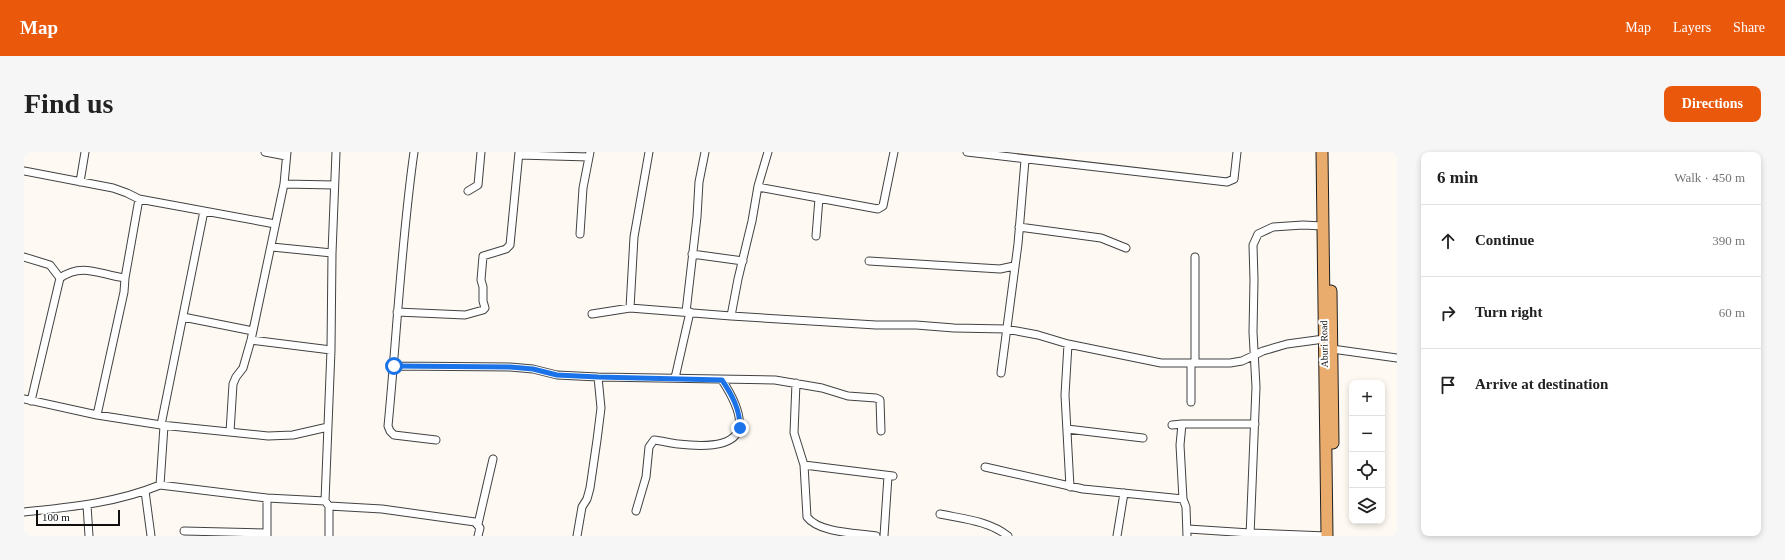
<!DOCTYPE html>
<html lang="en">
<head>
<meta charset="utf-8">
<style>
	:root { --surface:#fff; --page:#f6f6f6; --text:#222; --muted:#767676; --line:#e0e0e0; --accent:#ea580c }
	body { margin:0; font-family:Georgia,serif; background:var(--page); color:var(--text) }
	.controls { position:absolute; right:12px; bottom:12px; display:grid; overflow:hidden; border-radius:8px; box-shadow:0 2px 6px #0003 }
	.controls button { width:36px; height:36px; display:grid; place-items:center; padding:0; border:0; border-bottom:1px solid var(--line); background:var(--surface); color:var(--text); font:20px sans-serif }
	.scale { position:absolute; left:12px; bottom:10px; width:84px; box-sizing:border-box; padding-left:4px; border:2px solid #0f0f0f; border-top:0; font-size:11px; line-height:14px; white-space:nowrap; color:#0f0f0f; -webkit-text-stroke:3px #fff; paint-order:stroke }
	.stop { position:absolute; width:12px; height:12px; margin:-9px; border:3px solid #1a73e8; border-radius:50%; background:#fff }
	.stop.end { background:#1a73e8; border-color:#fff; box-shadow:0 1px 4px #0008 }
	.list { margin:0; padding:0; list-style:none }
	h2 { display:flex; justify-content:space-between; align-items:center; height:52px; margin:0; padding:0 16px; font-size:17px }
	h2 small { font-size:13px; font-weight:400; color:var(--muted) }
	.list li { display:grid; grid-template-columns:26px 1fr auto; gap:12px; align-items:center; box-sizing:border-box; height:72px; padding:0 16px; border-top:1px solid var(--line) }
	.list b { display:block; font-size:15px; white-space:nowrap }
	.list em { font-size:13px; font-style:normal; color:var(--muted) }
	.icon { flex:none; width:22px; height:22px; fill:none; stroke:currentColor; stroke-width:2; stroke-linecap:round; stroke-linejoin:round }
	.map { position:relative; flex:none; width:1373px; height:384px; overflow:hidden; border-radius:8px }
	header { display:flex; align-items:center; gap:24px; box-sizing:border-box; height:56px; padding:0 20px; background:var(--accent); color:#fff }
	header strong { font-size:19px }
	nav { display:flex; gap:22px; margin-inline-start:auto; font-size:14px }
	.intro { display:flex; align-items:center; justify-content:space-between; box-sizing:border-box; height:96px; padding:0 24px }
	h1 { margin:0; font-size:28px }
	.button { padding:10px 18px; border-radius:8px; background:var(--accent); color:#fff; font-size:14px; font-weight:700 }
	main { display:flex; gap:24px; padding:0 24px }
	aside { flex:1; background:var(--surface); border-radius:8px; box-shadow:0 2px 6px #0003 }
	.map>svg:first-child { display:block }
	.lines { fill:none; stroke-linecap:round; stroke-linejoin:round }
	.minor-casing { stroke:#424242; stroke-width:9 }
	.trunk-casing { stroke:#202020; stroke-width:13 }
	.minor { stroke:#fff; stroke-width:7 }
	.trunk { stroke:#eaac6c; stroke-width:11 }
	.route { stroke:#1a73e8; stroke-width:5 }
	.labels { text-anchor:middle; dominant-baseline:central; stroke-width:4; stroke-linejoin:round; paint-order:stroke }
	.street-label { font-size:10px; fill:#0f0f0f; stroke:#fff }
</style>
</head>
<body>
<header>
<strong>Map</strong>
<nav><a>Map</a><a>Layers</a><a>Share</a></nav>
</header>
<div class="intro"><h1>Find us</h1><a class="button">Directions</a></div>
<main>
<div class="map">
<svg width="1373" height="384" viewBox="0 0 1373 384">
	<rect width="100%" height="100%" fill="#fefaf3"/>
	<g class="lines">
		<g class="minor-casing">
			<path id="minor" d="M 241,0 L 262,4
				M 390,0 C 377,91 373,182 364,274 L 366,279 L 370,283 L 412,288
				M 943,0 L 1203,30 L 1210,27 L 1213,0
				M 495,3 L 565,5
				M 0,19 L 89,36 L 103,41 L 115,47
				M 56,30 L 61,0
				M 260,32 L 310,33
				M 734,35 L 854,57 L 859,54 L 870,0
				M 444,39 L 454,33 L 457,0
				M 995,75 L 1077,86 L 1102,96
				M 556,82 L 559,36 L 566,0
				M 792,84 L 795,46
				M 248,95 L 308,101
				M 668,102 L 719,109
				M 0,105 L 26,113 L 36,126
				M 1171,105 L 1171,211
				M 845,109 L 976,117 L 990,114
				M 606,156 L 610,85 L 625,0
				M 373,160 L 441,163 L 459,158 L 461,156 L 459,149 L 459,135 L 457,128 L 459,104 L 482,97 L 486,93 L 495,0
				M 662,160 L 673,65 L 675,30 L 681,0
				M 568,162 L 606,156 L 707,164 L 852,173 L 892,173 L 930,176 L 982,177 L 1014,183 L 1044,192 L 1137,211 L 1206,211 L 1218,209 L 1239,199 L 1263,192 L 1300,187
				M 707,164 L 714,127 L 728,69 L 734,34 L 744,0
				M 159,165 L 229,179
				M 227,188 L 307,198
				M 1044,192 L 1041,243 L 1046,335
				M 1308,197 L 1373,206
				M 370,214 L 486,215 L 509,217 L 533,223 L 574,225 L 751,228 L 798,236 L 824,244 L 852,246 L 856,248 L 857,279
				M 977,221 L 994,92 L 1001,8
				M 651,226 L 666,160
				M 772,231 L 770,281 L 780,313 L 783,365 C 795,381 833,381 852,384
				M 0,247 L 73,263 L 137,273 L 244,284 L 269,283 L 304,275
				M 7,249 L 36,126 C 59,110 76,123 101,126 L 115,47 L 251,72
				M 1167,250 L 1167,211
				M 73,263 L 100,140 L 101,126
				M 1158,272 L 1156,293 L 1159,347
				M 137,273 L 180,59
				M 1148,273 L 1158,272 L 1231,272
				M 1043,277 L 1119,286
				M 206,280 L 209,232 L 212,225 L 219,216 L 227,188 L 260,32 L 263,0
				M 780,313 L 869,324
				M 961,315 L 1059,337 L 1159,347 L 1162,355 L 1163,384
				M 136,333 L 140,274
				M 121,339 L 127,384
				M 63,353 L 65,384
				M 305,354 L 358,357 L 451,370 L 456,376 L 454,384
				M 612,359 L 622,325 L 625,295 L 630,288 C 638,289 646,291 654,292 C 714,299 733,282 698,228
				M 0,360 C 46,355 92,351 136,333 L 243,346 L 301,349
				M 916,362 C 940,367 965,369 984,384
				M 454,372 L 469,307
				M 1164,377 L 1226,381 L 1303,384
				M 160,379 L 243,381
				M 243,384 L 243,346
				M 305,384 L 305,354 L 301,349 L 307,198 L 308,101 L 312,0
				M 553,384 L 558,355 L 563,347 L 566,336 L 573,288 L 577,256 L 574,225
				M 860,384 L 864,324
				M 1093,384 L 1100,341
				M 1226,384 L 1232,235 L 1229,180 L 1230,128 L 1229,93 L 1234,82 L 1249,75 L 1279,73 L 1299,74"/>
		</g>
		<g class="trunk-casing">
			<path id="trunk" d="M 1298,0 L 1303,384
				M 1307,139 L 1309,291"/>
		</g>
		<use href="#minor" class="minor"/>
		<use href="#trunk" class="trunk"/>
	</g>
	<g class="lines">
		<path class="route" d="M 370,214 L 486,215 L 509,217 L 533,223 L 574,225 L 698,228 C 708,243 716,257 716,276"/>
	</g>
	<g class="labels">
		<g class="street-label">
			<text transform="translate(1300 192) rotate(-91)">Aburi Road</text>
		</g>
	</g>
</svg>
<div class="controls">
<button>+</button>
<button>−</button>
<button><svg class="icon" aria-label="locate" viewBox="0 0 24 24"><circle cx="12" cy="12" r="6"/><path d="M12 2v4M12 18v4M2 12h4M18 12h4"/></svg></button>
<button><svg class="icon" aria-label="layers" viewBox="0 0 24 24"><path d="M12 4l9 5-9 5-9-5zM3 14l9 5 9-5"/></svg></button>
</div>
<div class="scale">100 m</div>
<div class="stop" style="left:370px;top:214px"></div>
<div class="stop end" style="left:716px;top:276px"></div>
</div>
<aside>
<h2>6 min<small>Walk · 450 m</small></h2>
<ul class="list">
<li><svg class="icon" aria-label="ahead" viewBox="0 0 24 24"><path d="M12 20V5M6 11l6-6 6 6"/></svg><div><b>Continue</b></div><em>390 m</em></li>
<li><svg class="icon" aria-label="right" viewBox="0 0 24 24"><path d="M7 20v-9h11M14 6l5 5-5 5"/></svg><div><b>Turn right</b></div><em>60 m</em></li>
<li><svg class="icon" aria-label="arrive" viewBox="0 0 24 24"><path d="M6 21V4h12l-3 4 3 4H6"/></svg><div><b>Arrive at destination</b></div></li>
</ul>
</aside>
</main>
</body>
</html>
